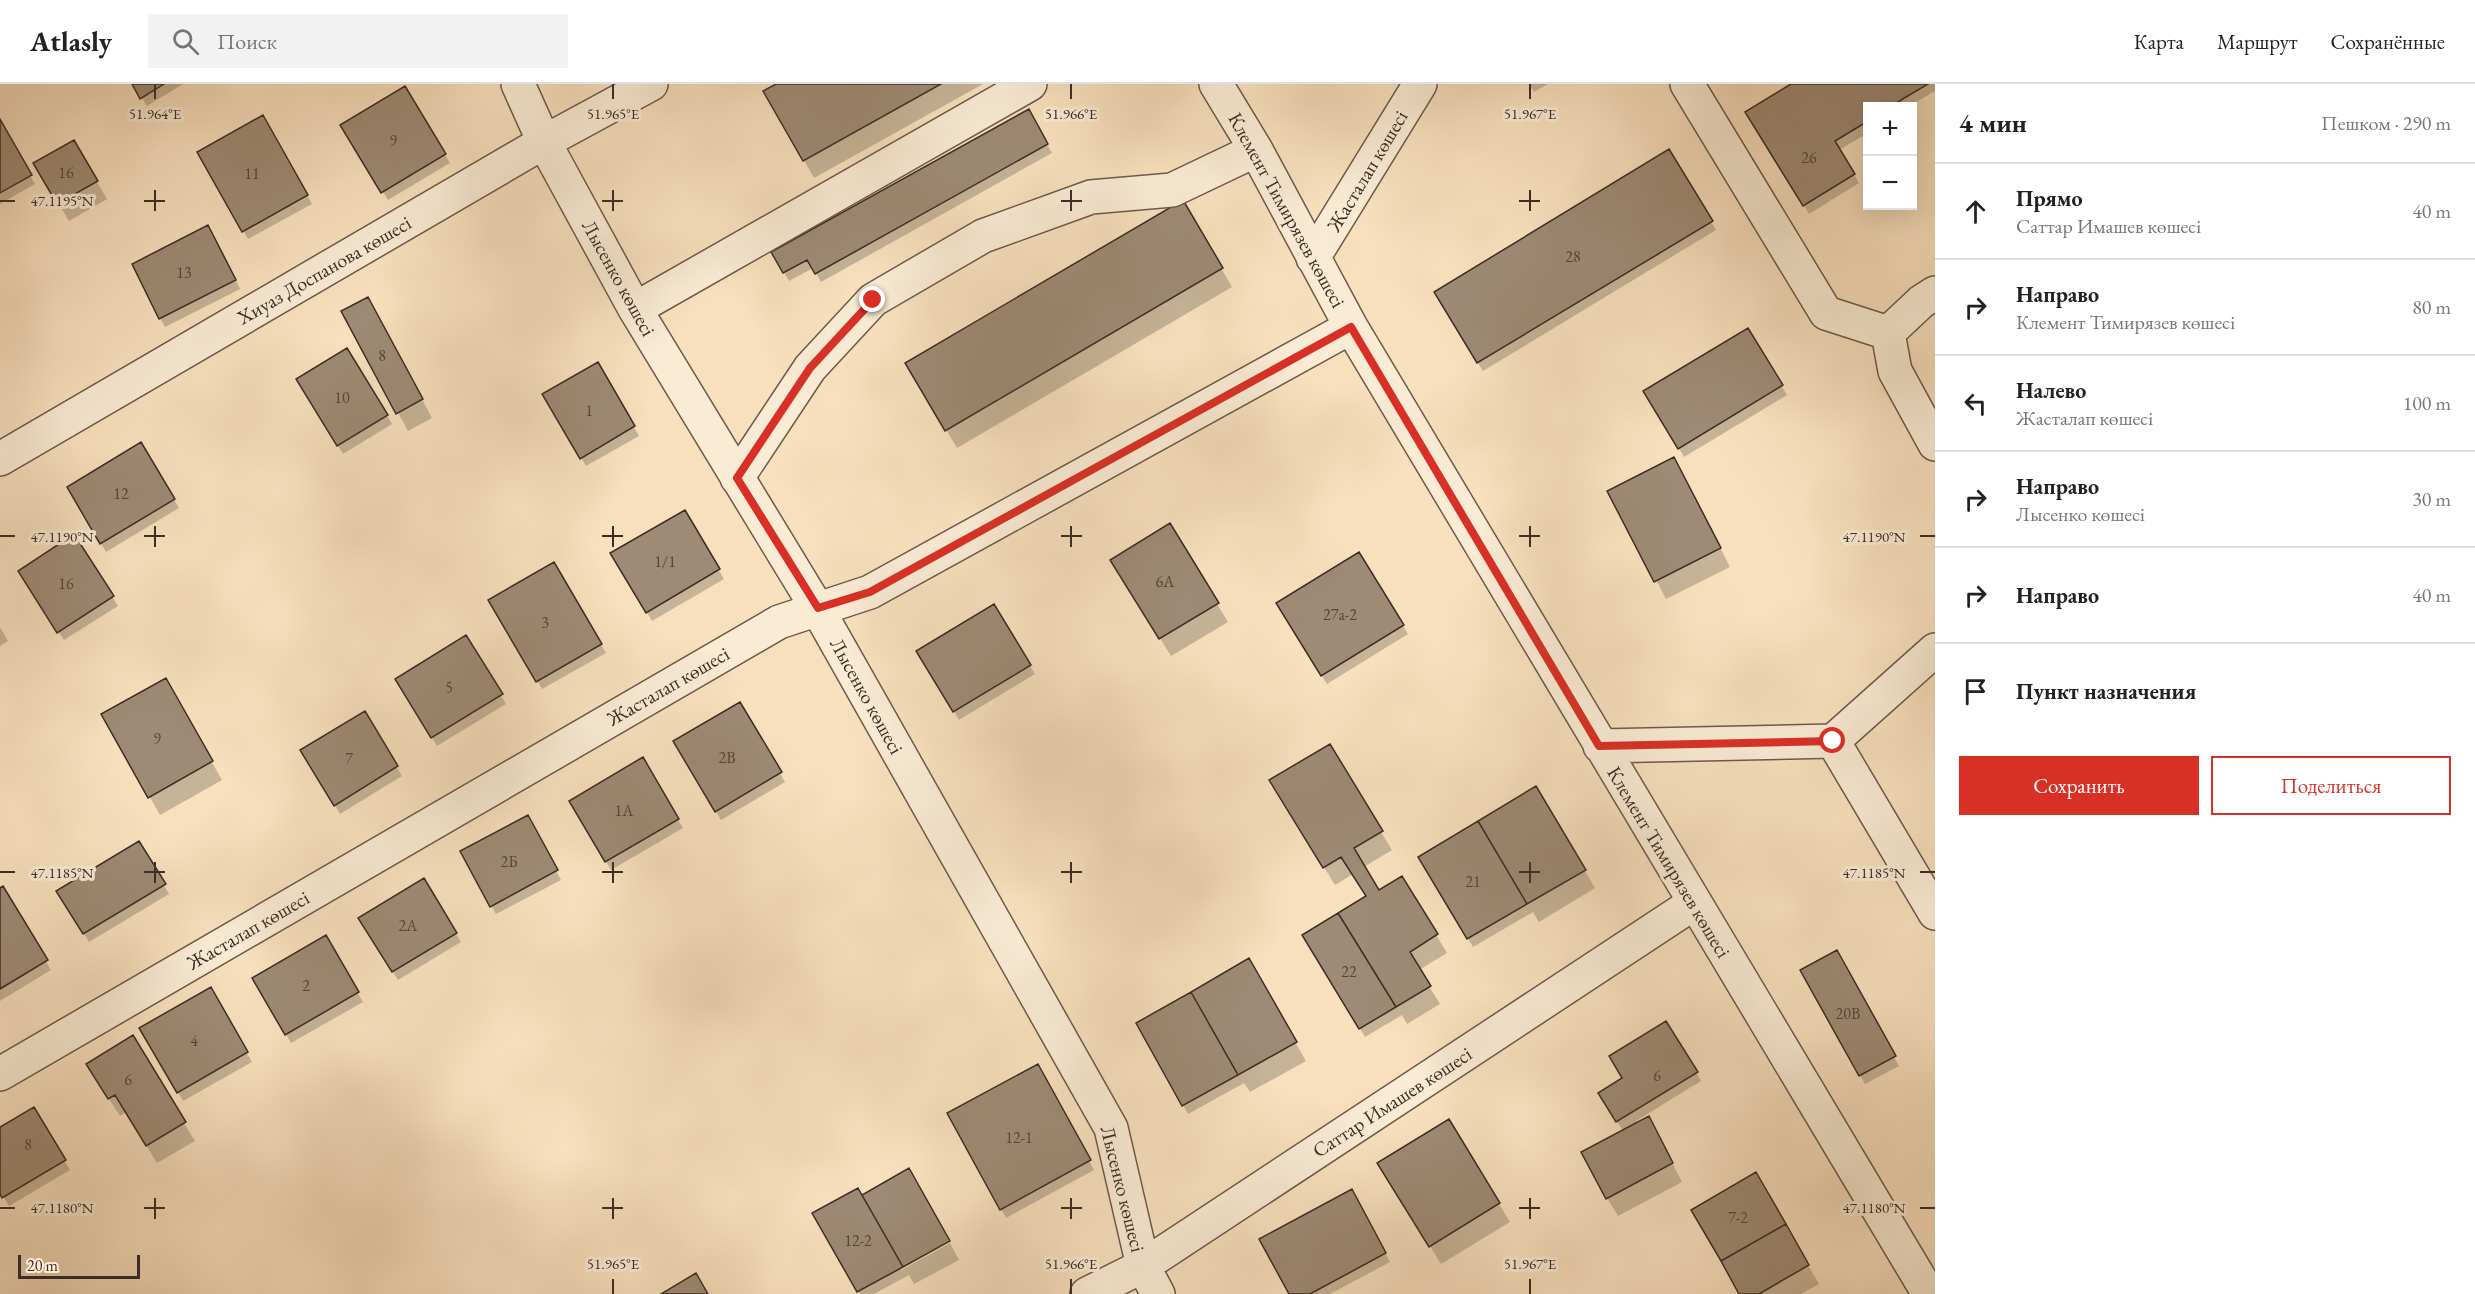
<!DOCTYPE html>
<html lang="ru">
<head>
<meta charset="utf-8">
<style>
	:root { --surface:#fff; --page:#f2f2f2; --text:#222; --muted:#767676; --line:#e0e0e0; --accent:#d93025 }
	body { margin:0; font-family:"EB Garamond",serif; background:var(--page); color:var(--text) }
	.controls { position:absolute; right:18px; top:18px; display:grid; overflow:hidden; border-radius:0px; box-shadow:0 6px 24px #0002 }
	.controls button { width:54px; height:54px; display:grid; place-items:center; padding:0; border:0; border-bottom:2px solid var(--line); background:var(--surface); color:var(--text); font:30px sans-serif }
	.scale { position:absolute; left:18px; bottom:15px; width:122px; box-sizing:border-box; padding-left:6px; border:3px solid #3d2c25; border-top:0; font-size:16px; line-height:21px; white-space:nowrap; color:#3d2c25; -webkit-text-stroke:4px #faebd5; paint-order:stroke }
	.stop { position:absolute; width:18px; height:18px; margin:-14px; border:4px solid #d93025; border-radius:50%; background:#fff }
	.stop.end { background:#d93025; border-color:#fff; box-shadow:0 2px 6px #0008 }
	.list { margin:0; padding:0; list-style:none }
	h2 { display:flex; justify-content:space-between; align-items:center; height:78px; margin:0; padding:0 24px; font-size:26px }
	h2 small { font-size:20px; font-weight:400; color:var(--muted) }
	.list li { display:grid; grid-template-columns:39px 1fr auto; gap:18px; align-items:center; box-sizing:border-box; height:96px; padding:0 24px; border-top:2px solid var(--line) }
	.list b { display:block; font-size:22px; white-space:nowrap }
	.list p { margin:0; font-size:20px; white-space:nowrap; color:var(--muted) }
	.list em { font-size:20px; font-style:normal; color:var(--muted) }
	.actions { display:flex; gap:12px; padding:18px 24px }
	.actions a { flex:1; padding:14px 0; border:2px solid var(--accent); border-radius:0px; text-align:center; font-size:21px; color:var(--accent) }
	.actions .main { background:var(--accent); color:#fff }
	.icon { flex:none; width:33px; height:33px; fill:none; stroke:currentColor; stroke-width:2; stroke-linecap:round; stroke-linejoin:round }
	.map { position:relative; flex:none; width:1935px; height:1210px; overflow:hidden }
	header { display:flex; align-items:center; gap:36px; box-sizing:border-box; height:84px; padding:0 30px; background:var(--surface); border-bottom:2px solid var(--line) }
	header strong { font-size:28px }
	nav { display:flex; gap:33px; margin-inline-start:auto; font-size:21px }
	.search { width:420px; height:54px; background:var(--page); display:flex; align-items:center; gap:15px; box-sizing:border-box; padding:0 21px; border-radius:0px; color:var(--muted); font-size:22px }
	main { display:flex }
	aside { flex:1; background:var(--surface) }
	.map>svg:first-child { display:block }
	.shadow { fill:#0003 }
	.building { fill:#9e8a75; stroke:#3d2c25; stroke-width:1.5 }
	.lines { fill:none; stroke-linecap:round; stroke-linejoin:round }
	.minor-casing { stroke:#6c594b; stroke-width:36 }
	.minor { stroke:#faebd5; stroke-width:33 }
	.route { stroke:#d93025; stroke-width:8 }
	.ticks { fill:none; stroke:#3d2c25; stroke-width:2 }
	.labels { text-anchor:middle; dominant-baseline:central; stroke-width:6; stroke-linejoin:round; paint-order:stroke }
	.number-label { font-size:16px; fill:#554439 }
	.street-label { font-size:20px; fill:#3d2c25; stroke:#faebd5 }
	.ticks-label { font-size:15px; text-anchor:middle; fill:#3d2c25; stroke:#faebd5; stroke-width:6; stroke-linejoin:round; paint-order:stroke }
</style>
</head>
<body>
<header>
<strong>Atlasly</strong>
<div class="search"><svg class="icon" aria-label="search" viewBox="0 0 24 24"><circle cx="10" cy="10" r="6"/><path d="M15 15l6 6"/></svg>Поиск</div>
<nav><a>Карта</a><a>Маршрут</a><a>Сохранённые</a></nav>
</header>
<main>
<div class="map">
<svg width="1935" height="1210" viewBox="0 0 1935 1210">
	<rect width="100%" height="100%" fill="#f8e0be"/>
	<filter id="stains"><feTurbulence type="fractalNoise" baseFrequency=".00333" numOctaves="4"/><feColorMatrix values="0 0 0 0 .2 0 0 0 0 .09 0 0 0 0 .02 0 0 0 .5 -.17"/></filter>
	<radialGradient id="worn" r=".72"><stop offset=".6" stop-color="#630" stop-opacity="0"/><stop offset="1" stop-color="#630" stop-opacity=".3"/></radialGradient>
	<path class="shadow" d="M 133,0 L 183,0 L 147,22 Z
		M 779,0 L 983,0 L 814,94 L 765,8 Z
		M 1532,0 L 1548,0 L 1534,8 L 1530,1 Z
		M 1794,0 L 1935,0 L 1935,7 L 1910,22 L 1868,22 L 1868,49 L 1839,66 L 1859,99 L 1809,130 L 1747,29 Z
		M 404,4 L 450,79 L 388,116 L 342,42 Z
		M 1028,27 L 1052,69 L 821,198 L 813,184 L 789,197 L 773,169 Z
		M 263,33 L 312,120 L 248,155 L 199,68 Z
		M 0,38 L 35,100 L 0,120 Z
		M 73,58 L 107,115 L 69,137 L 35,80 Z
		M 1669,67 L 1716,146 L 1483,287 L 1436,209 Z
		M 1183,118 L 1232,203 L 957,364 L 907,280 Z
		M 213,151 L 240,205 L 165,243 L 160,234 Z
		M 343,228 L 378,233 L 432,334 L 408,347 Z
		M 1748,246 L 1787,311 L 1684,373 L 1645,308 Z
		M 347,266 L 392,340 L 343,370 L 298,296 Z
		M 597,280 L 639,352 L 586,382 L 544,311 Z
		M 141,361 L 179,424 L 106,468 L 69,404 Z
		M 1684,393 L 1730,483 L 1666,515 L 1609,407 Z
		M 685,428 L 724,495 L 652,537 L 612,469 Z
		M 74,453 L 118,522 L 64,556 L 24,496 Z
		M 1359,470 L 1408,550 L 1327,600 L 1278,519 Z
		M 553,480 L 606,569 L 542,605 L 490,516 Z
		M 1123,494 L 1217,520 L 1228,538 L 1171,572 Z
		M 994,522 L 1035,590 L 959,636 L 918,567 Z
		M 0,543 L 8,557 L 0,562 Z
		M 466,553 L 506,620 L 437,662 L 397,595 Z
		M 165,596 L 222,696 L 160,731 L 103,630 Z
		M 739,620 L 785,698 L 721,736 L 675,658 Z
		M 364,629 L 402,692 L 340,730 L 302,667 Z
		M 1329,662 L 1392,766 L 1364,783 L 1379,808 L 1402,794 L 1447,869 L 1419,886 L 1440,920 L 1407,940 L 1402,931 L 1365,953 L 1304,851 L 1367,813 L 1353,790 L 1335,801 L 1282,715 Z
		M 642,675 L 683,744 L 611,786 L 571,718 Z
		M 1536,704 L 1595,804 L 1539,838 L 1533,828 L 1473,863 L 1420,773 Z
		M 527,733 L 561,796 L 496,830 L 462,768 Z
		M 139,759 L 169,810 L 89,858 L 59,808 Z
		M 423,796 L 461,858 L 398,896 L 360,834 Z
		M 2,804 L 51,886 L 0,917 L 0,806 Z
		M 325,853 L 363,918 L 291,959 L 254,894 Z
		M 1837,868 L 1899,982 L 1865,1000 L 1802,887 Z
		M 1249,876 L 1306,977 L 1250,1008 L 1244,999 L 1188,1030 L 1138,939 Z
		M 210,905 L 252,978 L 183,1017 L 142,945 Z
		M 1037,982 L 1094,1086 L 1006,1134 L 949,1030 Z
		M 1696,988 L 1701,997 L 1636,1037 L 1658,1052 L 1682,1098 L 1618,1132 L 1607,1114 L 1623,1047 L 1605,1018 L 1624,995 Z
		M 98,998 L 184,1039 L 195,1057 L 157,1079 L 126,1028 L 120,1032 Z
		M 34,1025 L 70,1086 L 9,1122 L 0,1107 L 0,1045 Z
		M 1448,1037 L 1510,1138 L 1441,1180 L 1390,1098 Z
		M 909,1086 L 948,1156 L 901,1182 L 901,1186 L 950,1159 L 959,1176 L 914,1200 L 909,1191 L 874,1210 L 860,1210 L 814,1129 L 862,1113 Z
		M 1755,1091 L 1819,1200 L 1801,1210 L 1741,1210 Z
		M 1351,1107 L 1390,1178 L 1330,1210 L 1290,1210 Z"/>
	<path class="building" d="M 132,0 L 164,0 L 140,15 Z
		M 776,0 L 941,0 L 803,77 L 763,7 Z
		M 1791,0 L 1928,0 L 1891,22 L 1868,22 L 1868,37 L 1835,57 L 1855,90 L 1803,122 L 1745,28 Z
		M 405,2 L 446,70 L 381,109 L 340,41 Z
		M 1029,25 L 1048,60 L 815,190 L 807,176 L 783,189 L 771,168 Z
		M 263,31 L 308,111 L 242,148 L 197,68 Z
		M 0,35 L 32,91 L 0,109 Z
		M 74,56 L 98,97 L 57,120 L 33,79 Z
		M 1669,65 L 1713,137 L 1477,279 L 1434,208 Z
		M 1183,116 L 1223,184 L 945,347 L 905,279 Z
		M 208,141 L 236,196 L 159,235 L 132,180 Z
		M 368,213 L 423,315 L 396,330 L 341,227 Z
		M 1748,244 L 1783,301 L 1678,365 L 1643,307 Z
		M 347,264 L 388,331 L 337,362 L 296,295 Z
		M 598,278 L 635,342 L 580,375 L 542,310 Z
		M 141,358 L 175,415 L 100,460 L 67,403 Z
		M 1674,373 L 1721,464 L 1654,498 L 1607,407 Z
		M 685,426 L 720,485 L 646,529 L 610,469 Z
		M 1170,439 L 1219,519 L 1159,555 L 1110,476 Z
		M 74,450 L 114,512 L 57,549 L 18,487 Z
		M 1359,468 L 1404,541 L 1321,592 L 1276,519 Z
		M 554,478 L 602,560 L 536,598 L 488,516 Z
		M 994,520 L 1031,581 L 953,628 L 916,567 Z
		M 466,551 L 503,610 L 431,654 L 395,595 Z
		M 166,594 L 213,677 L 148,714 L 101,630 Z
		M 740,618 L 782,688 L 715,728 L 673,657 Z
		M 365,627 L 398,682 L 334,722 L 300,666 Z
		M 1330,660 L 1383,747 L 1354,764 L 1379,806 L 1402,792 L 1438,850 L 1410,868 L 1431,902 L 1396,923 L 1338,829 L 1366,812 L 1341,773 L 1323,784 L 1269,696 Z
		M 643,673 L 679,735 L 605,778 L 569,717 Z
		M 1536,702 L 1586,786 L 1527,820 L 1478,737 Z
		M 528,731 L 558,786 L 490,823 L 460,767 Z
		M 1478,737 L 1527,820 L 1467,855 L 1418,773 Z
		M 139,757 L 166,800 L 83,850 L 56,807 Z
		M 424,794 L 457,849 L 392,888 L 358,834 Z
		M 3,802 L 48,876 L 0,905 L 0,804 Z
		M 1338,829 L 1396,923 L 1359,945 L 1302,851 Z
		M 326,851 L 359,908 L 285,951 L 252,894 Z
		M 1837,866 L 1896,972 L 1859,992 L 1800,886 Z
		M 1249,874 L 1297,958 L 1238,991 L 1191,908 Z
		M 211,903 L 248,968 L 177,1009 L 139,944 Z
		M 1191,908 L 1238,991 L 1182,1022 L 1136,939 Z
		M 1666,937 L 1698,988 L 1616,1038 L 1598,1009 L 1622,994 L 1609,972 Z
		M 133,951 L 186,1038 L 146,1062 L 115,1011 L 108,1015 L 86,980 Z
		M 1038,980 L 1091,1076 L 1000,1126 L 947,1029 Z
		M 34,1023 L 66,1076 L 2,1114 L 0,1110 L 0,1043 Z
		M 1649,1032 L 1673,1079 L 1606,1115 L 1581,1068 Z
		M 1449,1035 L 1500,1119 L 1429,1163 L 1377,1079 Z
		M 909,1084 L 950,1157 L 903,1183 L 862,1111 Z
		M 1756,1088 L 1786,1140 L 1721,1177 L 1691,1126 Z
		M 858,1104 L 903,1183 L 857,1208 L 812,1129 Z
		M 1352,1105 L 1386,1169 L 1310,1210 L 1289,1210 L 1259,1155 Z
		M 1786,1140 L 1809,1181 L 1759,1210 L 1739,1210 L 1721,1177 Z
		M 696,1189 L 708,1210 L 661,1210 Z"/>
	<g class="lines">
		<g class="minor-casing">
			<path id="minor" d="M 518,0 L 544,58 L 635,225 L 817,524 L 1111,1044 L 1143,1182 L 1158,1210
				M 1216,0 L 1256,66 L 1351,243 L 1929,1210
				M 1687,0 L 1826,229 L 1888,249
				M 1313,174 L 1420,0
				M 1935,209 L 1921,218 L 1888,249 L 1895,287 L 1935,360
				M 635,225 L 1030,0
				M 0,375 L 544,58 L 651,0
				M 737,394 L 810,284 L 873,216 L 983,152 L 1091,113 L 1172,106 L 1256,66
				M 1833,657 L 1935,829
				M 1600,662 L 1833,657 L 1935,566
				M 0,990 L 779,538 L 870,508 L 1351,243
				M 1087,1210 L 1143,1182 L 1694,819"/>
		</g>
		<use href="#minor" class="minor"/>
	</g>
	<g class="lines">
		<path class="route" d="M 873,216 L 810,284 L 737,394 L 818,524 L 870,508 L 1351,243 L 1599,662 L 1833,657"/>
	</g>
	<path class="ticks" d="M 155,0 L 155,15M 613,0 L 613,15M 1071,0 L 1071,15M 1530,0 L 1530,15M 155,106 L 155,127M 613,106 L 613,127M 1071,106 L 1071,127M 1530,106 L 1530,127M 0,117 L 15,117M 144,117 L 165,117M 602,117 L 623,117M 1061,117 L 1082,117M 1519,117 L 1540,117M 155,442 L 155,463M 613,442 L 613,463M 1071,442 L 1071,463M 1530,442 L 1530,463M 0,452 L 15,452M 144,452 L 165,452M 602,452 L 623,452M 1061,452 L 1082,452M 1519,452 L 1540,452M 1920,452 L 1935,452M 155,778 L 155,799M 613,778 L 613,799M 1071,778 L 1071,799M 1530,778 L 1530,799M 0,788 L 15,788M 144,788 L 165,788M 602,788 L 623,788M 1061,788 L 1082,788M 1519,788 L 1540,788M 1920,788 L 1935,788M 155,1114 L 155,1135M 613,1114 L 613,1135M 1071,1114 L 1071,1135M 1530,1114 L 1530,1135M 0,1124 L 15,1124M 144,1124 L 165,1124M 602,1124 L 623,1124M 1061,1124 L 1082,1124M 1519,1124 L 1540,1124M 1920,1124 L 1935,1124M 613,1195 L 613,1210M 1071,1195 L 1071,1210M 1530,1195 L 1530,1210"/>
	<g class="labels">
		<g class="number-label">
			<text x="393" y="56">9</text>
			<text x="1809" y="73">26</text>
			<text x="66" y="88">16</text>
			<text x="252" y="89">11</text>
			<text x="1573" y="172">28</text>
			<text x="184" y="188">13</text>
			<text x="382" y="271">8</text>
			<text x="342" y="313">10</text>
			<text x="589" y="326">1</text>
			<text x="121" y="409">12</text>
			<text x="665" y="477">1/1</text>
			<text x="1165" y="497">6А</text>
			<text x="66" y="499">16</text>
			<text x="1340" y="530">27a-2</text>
			<text x="545" y="538">3</text>
			<text x="449" y="603">5</text>
			<text x="157" y="654">9</text>
			<text x="727" y="673">2В</text>
			<text x="349" y="674">7</text>
			<text x="624" y="726">1А</text>
			<text x="509" y="777">2Б</text>
			<text x="1473" y="797">21</text>
			<text x="408" y="841">2А</text>
			<text x="1349" y="887">22</text>
			<text x="306" y="901">2</text>
			<text x="1848" y="929">20В</text>
			<text x="194" y="956">4</text>
			<text x="1657" y="991">6</text>
			<text x="128" y="995">6</text>
			<text x="1019" y="1053">12-1</text>
			<text x="28" y="1060">8</text>
			<text x="1738" y="1133">7-2</text>
			<text x="858" y="1156">12-2</text>
		</g>
		<g class="street-label">
			<text transform="translate(1367 87) rotate(-59)">Жасталап көшесі</text>
			<text transform="translate(1287 126) rotate(61)">Клемент Тимирязев көшесі</text>
			<text transform="translate(324 186) rotate(-30)">Хиуаз Доспанова көшесі</text>
			<text transform="translate(619 194) rotate(61)">Лысенко көшесі</text>
			<text transform="translate(668 602) rotate(-30)">Жасталап көшесі</text>
			<text transform="translate(867 612) rotate(61)">Лысенко көшесі</text>
			<text transform="translate(1669 778) rotate(59)">Клемент Тимирязев көшесі</text>
			<text transform="translate(248 846) rotate(-30)">Жасталап көшесі</text>
			<text transform="translate(1392 1018) rotate(-33)">Саттар Имашев көшесі</text>
			<text transform="translate(1123 1105) rotate(76)">Лысенко көшесі</text>
		</g>
	</g>
	<g class="ticks-label">
		<text x="155" y="35">51.964°E</text>
		<text x="613" y="35">51.965°E</text>
		<text x="1071" y="35">51.966°E</text>
		<text x="1530" y="35">51.967°E</text>
		<text x="62" y="122">47.1195°N</text>
		<text x="62" y="458">47.1190°N</text>
		<text x="1874" y="458">47.1190°N</text>
		<text x="62" y="794">47.1185°N</text>
		<text x="1874" y="794">47.1185°N</text>
		<text x="62" y="1129">47.1180°N</text>
		<text x="1874" y="1129">47.1180°N</text>
		<text x="613" y="1185">51.965°E</text>
		<text x="1071" y="1185">51.966°E</text>
		<text x="1530" y="1185">51.967°E</text>
	</g>
	<rect width="100%" height="100%" filter="url(#stains)"/>
	<rect width="100%" height="100%" fill="url(#worn)"/>
</svg>
<div class="controls">
<button>+</button>
<button>−</button>
</div>
<div class="scale">20 m</div>
<div class="stop" style="left:1833px;top:657px"></div>
<div class="stop end" style="left:873px;top:216px"></div>
</div>
<aside>
<h2>4 мин<small>Пешком · 290 m</small></h2>
<ul class="list">
<li><svg class="icon" aria-label="ahead" viewBox="0 0 24 24"><path d="M12 20V5M6 11l6-6 6 6"/></svg><div><b>Прямо</b><p>Саттар Имашев көшесі</p></div><em>40 m</em></li>
<li><svg class="icon" aria-label="right" viewBox="0 0 24 24"><path d="M7 20v-9h11M14 6l5 5-5 5"/></svg><div><b>Направо</b><p>Клемент Тимирязев көшесі</p></div><em>80 m</em></li>
<li><svg class="icon" aria-label="left" viewBox="0 0 24 24"><path d="M17 20v-9H6M10 6l-5 5 5 5"/></svg><div><b>Налево</b><p>Жасталап көшесі</p></div><em>100 m</em></li>
<li><svg class="icon" aria-label="right" viewBox="0 0 24 24"><path d="M7 20v-9h11M14 6l5 5-5 5"/></svg><div><b>Направо</b><p>Лысенко көшесі</p></div><em>30 m</em></li>
<li><svg class="icon" aria-label="right" viewBox="0 0 24 24"><path d="M7 20v-9h11M14 6l5 5-5 5"/></svg><div><b>Направо</b></div><em>40 m</em></li>
<li><svg class="icon" aria-label="arrive" viewBox="0 0 24 24"><path d="M6 21V4h12l-3 4 3 4H6"/></svg><div><b>Пункт назначения</b></div></li>
</ul>
<div class="actions"><a class="main">Сохранить</a><a>Поделиться</a></div>
</aside>
</main>
</body>
</html>
